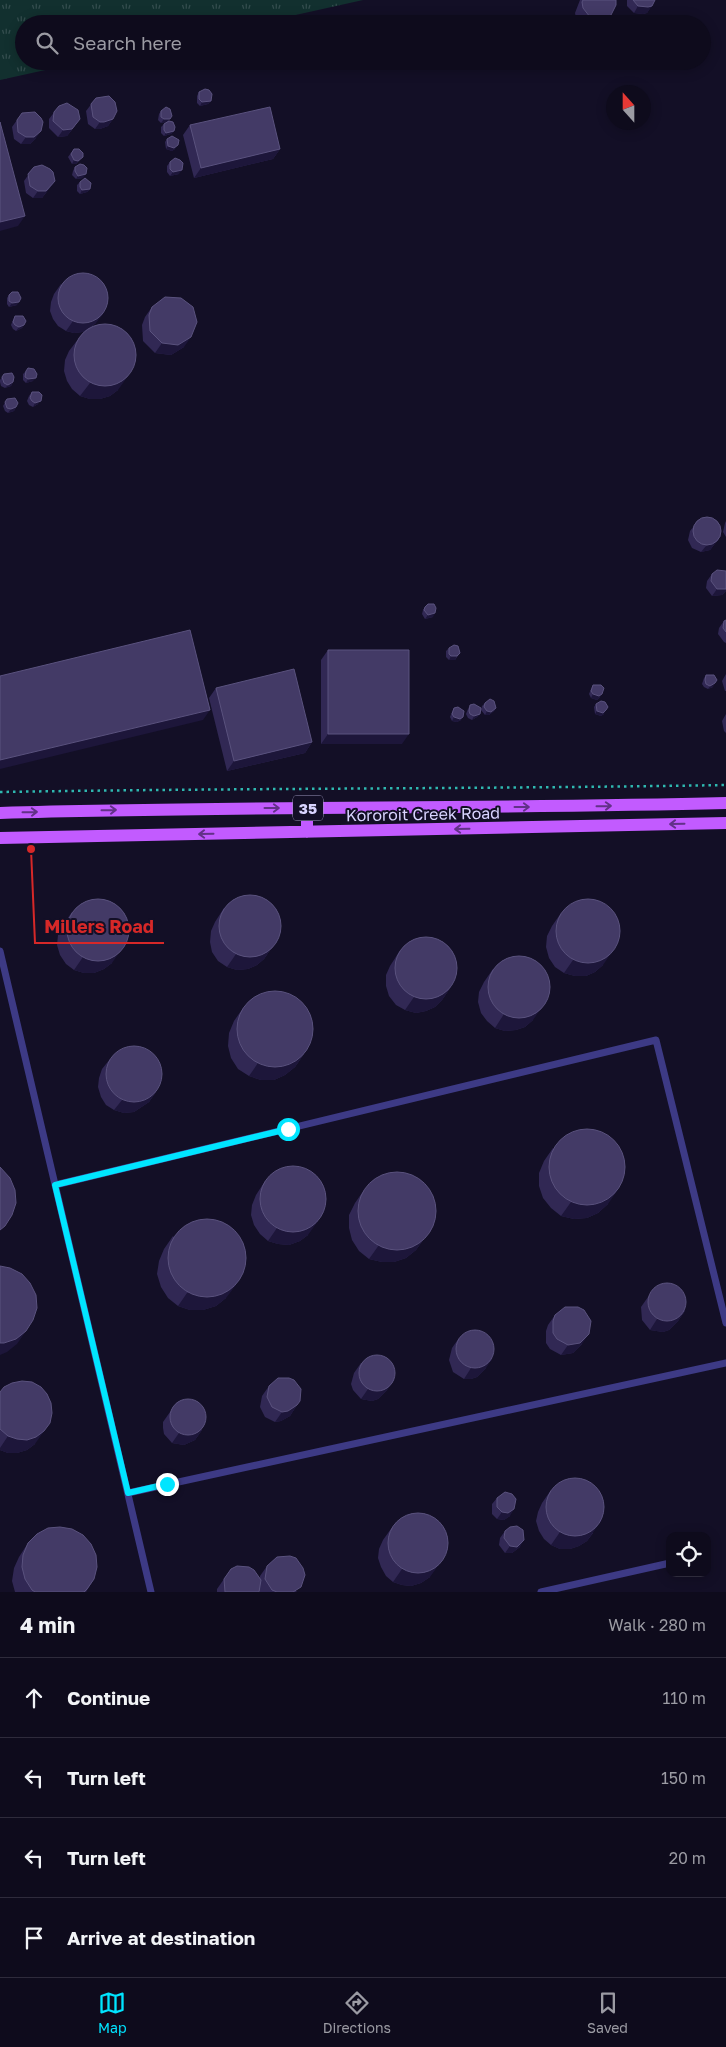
<!DOCTYPE html>
<html lang="en">
<head>
<meta charset="utf-8">
<style>
	:root { --surface:#0e0b1c; --page:#171425; --text:#f1f3f6; --muted:#9b9ba3; --line:#2e2b3b; --accent:#00e5ff }
	body { margin:0; font-family:"Golos Text",sans-serif; background:var(--page); color:var(--text) }
	.controls { position:absolute; right:15px; bottom:15px; display:grid; overflow:hidden; border-radius:10px; box-shadow:0 2px 12px #0003 }
	.controls button { width:45px; height:45px; display:grid; place-items:center; padding:0; border:0; border-bottom:1px solid var(--line); background:var(--surface); color:var(--text); font:25px sans-serif }
	.compass { position:absolute; left:606px; top:85px; width:45px; height:45px; border-radius:50%; background:var(--surface); box-shadow:0 2px 12px #0003; rotate:339deg }
	.stop { position:absolute; width:15px; height:15px; margin:-11px; border:4px solid #00e5ff; border-radius:50%; background:#fff }
	.stop.end { background:#00e5ff; border-color:#fff; box-shadow:0 1px 5px #0008 }
	.list { margin:0; padding:0; list-style:none }
	h2 { display:flex; justify-content:space-between; align-items:center; height:65px; margin:0; padding:0 20px; font-size:21px }
	h2 small { font-size:16px; font-weight:400; color:var(--muted) }
	.list li { display:grid; grid-template-columns:32px 1fr auto; gap:15px; align-items:center; box-sizing:border-box; height:80px; padding:0 20px; border-top:1px solid var(--line) }
	.list b { display:block; font-size:19px; white-space:nowrap }
	.list em { font-size:16px; font-style:normal; color:var(--muted) }
	.icon { flex:none; width:28px; height:28px; fill:none; stroke:currentColor; stroke-width:2; stroke-linecap:round; stroke-linejoin:round }
	.map { position:relative; flex:none; width:726px; height:1592px; overflow:hidden }
	.search { position:absolute; background:var(--surface); box-shadow:0 2px 12px #0003; left:15px; right:15px; top:15px; height:55px; display:flex; align-items:center; gap:12px; box-sizing:border-box; padding:0 18px; border-radius:28px; color:var(--muted); font-size:19px }
	.sheet { height:385px; background:var(--surface) }
	nav { display:flex; justify-content:space-around; align-items:center; box-sizing:border-box; height:70px; border-top:1px solid var(--line); background:var(--surface); font-size:14px; color:var(--muted) }
	nav a { display:grid; justify-items:center; gap:2px }
	nav .on { color:var(--accent) }
	.map>svg:first-child { display:block }
	.grass { fill:url(#grass-tufts) }
	.lines { fill:none; stroke-linecap:round; stroke-linejoin:round }
	.path { stroke:#2fb8b0; stroke-width:2.5; stroke-dasharray:2.5 4; stroke-linecap:butt }
	.service { stroke:#3d3a85; stroke-width:7 }
	.primary { stroke:#c25bff; stroke-width:12 }
	.wall { fill:#312854 }
	.shaded-wall { fill:#1d163a }
	.building { fill:#433a66; stroke:#5a527e }
	.oneway { stroke:#623188 }
	.route { stroke:#00e5ff; stroke-width:6 }
	.labels { text-anchor:middle; dominant-baseline:central; stroke-width:4; stroke-linejoin:round; paint-order:stroke }
	.shield { fill:#130f26; stroke:#9e99be; stroke-width:1 }
	.shield-label { font-size:15px; font-weight:bold; fill:#d9d4ff }
	.street-label { font-size:16px; fill:#d9d4ff; stroke:#130f26 }
	.leader { fill:none; stroke:#d62828; stroke-width:2 }
	.callout-dot { fill:#d62828; stroke:#130f26; stroke-width:2 }
	.callout-label { font-size:18px; text-anchor:middle; font-weight:bold; fill:#d62828; stroke:#130f26; stroke-width:4; stroke-linejoin:round; paint-order:stroke }
</style>
</head>
<body>
<div class="map">
<svg width="726" height="1592" viewBox="0 0 726 1592">
	<defs>
		<pattern id="grass-tufts" width="24" height="20" patternUnits="userSpaceOnUse" patternTransform="scale(1.25)"><rect width="24" height="20" fill="#12302f"/><path d="M3 7l-1-3M5 7V3M7 7l1-3M15 17l-1-3M17 17v-4M19 17l1-3" fill="none" stroke="#344d4e"/></pattern>
	</defs>
	<rect width="100%" height="100%" fill="#130f26"/>
	<path class="grass" d="M 0,0 L 363,0 L 255,24 L 24,24 L 24,61 L 86,61 L 0,80 Z"/>
	<g class="lines">
		<path class="path" d="M 0,792 C 242,788 484,789 726,785"/>
		<path class="service" d="M 0,951 L 151,1592
			M 55,1185 L 656,1040 L 726,1323
			M 128,1493 L 726,1363
			M 541,1592 L 670,1563"/>
		<path class="primary" d="M 0,813 C 242,806 484,809 726,803
			M 307,832 L 307,808
			M 0,838 L 726,823"/>
	</g>
	<path class="wall" d="M 580,0 L 616,0 L 605,24 L 581,24 L 576,18 L 575,13 Z
		M 627,0 L 655,0 L 647,13 L 643,14 L 634,13 L 627,6 Z
		M 199,92 L 211,101 L 208,104 L 200,106 L 197,103 L 197,96 Z
		M 96,98 L 113,119 L 108,126 L 100,129 L 95,129 L 88,124 L 86,111 Z
		M 59,106 L 75,126 L 67,136 L 58,137 L 49,128 L 49,119 Z
		M 161,111 L 169,121 L 174,131 L 171,134 L 164,136 L 161,133 L 161,127 L 166,122 L 161,123 L 158,120 L 159,114 Z
		M 22,113 L 36,138 L 30,144 L 21,144 L 14,139 L 12,127 Z
		M 190,125 L 280,149 L 273,159 L 194,178 L 183,135 Z
		M 167,139 L 175,149 L 172,151 L 166,149 L 165,142 Z
		M 74,149 L 80,160 L 76,164 L 72,164 L 68,157 Z
		M 170,162 L 179,174 L 170,176 L 167,172 L 167,166 Z
		M 34,167 L 55,181 L 42,198 L 33,198 L 26,193 L 24,181 Z
		M 75,167 L 83,178 L 76,179 L 72,175 L 73,171 Z
		M 80,182 L 90,189 L 87,192 L 80,194 L 77,191 L 77,185 Z
		M 61,284 L 96,323 L 87,330 L 118,390 L 110,396 L 100,399 L 90,399 L 80,396 L 72,389 L 67,381 L 64,371 L 65,360 L 69,351 L 79,338 L 86,331 L 83,332 L 74,333 L 66,331 L 58,326 L 53,319 L 50,311 L 51,302 L 54,294 Z
		M 9,295 L 17,305 L 9,307 L 7,304 L 7,298 Z
		M 152,307 L 184,347 L 171,355 L 155,353 L 143,341 L 142,325 L 145,317 Z
		M 15,316 L 24,325 L 22,328 L 16,331 L 13,329 L 11,325 L 13,320 Z
		M 26,371 L 33,381 L 26,383 L 23,380 L 23,374 Z
		M 4,374 L 13,382 L 11,386 L 5,388 L 1,386 L 0,382 L 0,380 Z
		M 32,392 L 38,404 L 33,407 L 29,405 L 27,401 L 29,396 Z
		M 7,399 L 16,407 L 14,411 L 8,413 L 5,411 L 3,406 Z
		M 698,521 L 721,536 L 710,550 L 701,552 L 692,548 L 688,540 L 690,531 Z
		M 726,521 L 726,537 L 723,532 L 725,523 Z
		M 726,571 L 726,591 L 722,595 L 712,596 L 706,588 L 707,581 L 712,574 Z
		M 425,607 L 433,617 L 425,619 L 422,614 L 423,610 Z
		M 726,620 L 726,643 L 724,642 L 718,634 L 719,628 L 724,621 Z
		M 449,648 L 460,653 L 455,660 L 449,660 L 446,657 L 446,651 Z
		M 328,650 L 402,744 L 321,744 L 321,660 Z
		M 726,674 L 726,691 L 725,691 L 722,681 Z
		M 706,675 L 713,687 L 708,689 L 704,687 L 702,684 L 704,678 Z
		M 593,685 L 600,697 L 597,700 L 591,698 L 589,694 L 591,689 Z
		M 216,688 L 312,742 L 305,753 L 227,771 L 209,698 Z
		M 485,703 L 496,708 L 494,711 L 489,715 L 485,715 L 481,710 L 482,706 Z
		M 596,704 L 604,714 L 601,716 L 595,714 L 594,707 Z
		M 470,705 L 480,714 L 477,717 L 472,720 L 468,718 L 466,714 L 468,709 Z
		M 454,708 L 461,720 L 457,722 L 452,721 L 450,717 L 452,712 Z
		M 726,714 L 726,733 L 724,731 L 722,721 Z
		M 224,908 L 273,946 L 264,959 L 257,965 L 248,969 L 237,970 L 227,967 L 218,961 L 212,952 L 210,942 L 211,931 L 215,922 Z
		M 72,912 L 112,963 L 104,969 L 94,973 L 84,973 L 74,970 L 66,964 L 60,955 L 57,945 L 58,935 L 63,925 Z
		M 561,913 L 603,965 L 595,972 L 586,976 L 575,976 L 564,973 L 555,967 L 549,958 L 546,947 L 547,936 L 552,926 Z
		M 399,952 L 451,987 L 442,1000 L 435,1007 L 426,1011 L 416,1013 L 405,1010 L 396,1005 L 389,996 L 386,986 L 386,975 L 390,966 Z
		M 493,969 L 533,1020 L 525,1027 L 516,1030 L 505,1031 L 495,1028 L 487,1021 L 481,1013 L 478,1002 L 479,992 L 484,982 Z
		M 243,1008 L 304,1054 L 295,1067 L 285,1075 L 274,1080 L 261,1080 L 249,1076 L 238,1069 L 231,1058 L 228,1046 L 229,1033 L 234,1021 Z
		M 110,1059 L 156,1092 L 149,1102 L 134,1112 L 124,1113 L 114,1110 L 106,1105 L 101,1097 L 98,1087 L 99,1078 L 102,1069 Z
		M 553,1148 L 608,1204 L 598,1213 L 587,1218 L 574,1219 L 561,1216 L 551,1208 L 543,1198 L 539,1186 L 539,1173 L 544,1161 Z
		M 265,1181 L 308,1235 L 300,1241 L 289,1245 L 278,1244 L 268,1241 L 260,1234 L 254,1225 L 251,1215 L 252,1205 L 256,1195 Z
		M 364,1190 L 426,1236 L 416,1250 L 406,1258 L 394,1262 L 382,1262 L 369,1259 L 359,1251 L 352,1240 L 349,1228 L 349,1215 L 355,1203 Z
		M 173,1236 L 226,1298 L 216,1306 L 203,1310 L 190,1310 L 178,1306 L 168,1298 L 161,1287 L 157,1274 L 159,1261 L 164,1249 Z
		M 655,1287 L 685,1311 L 678,1321 L 669,1330 L 663,1332 L 650,1330 L 642,1320 L 641,1307 Z
		M 555,1315 L 582,1344 L 573,1353 L 561,1355 L 550,1349 L 546,1343 L 546,1331 L 548,1325 Z
		M 459,1338 L 486,1368 L 477,1377 L 471,1379 L 464,1379 L 453,1372 L 449,1360 L 452,1348 Z
		M 361,1363 L 394,1380 L 387,1390 L 378,1399 L 372,1401 L 361,1399 L 353,1390 L 351,1384 L 354,1373 Z
		M 269,1386 L 297,1405 L 290,1416 L 281,1421 L 275,1422 L 265,1417 L 260,1407 L 262,1396 Z
		M 0,1392 L 35,1444 L 27,1450 L 17,1453 L 8,1453 L 0,1450 Z
		M 177,1402 L 202,1430 L 195,1440 L 184,1445 L 172,1443 L 164,1434 L 163,1428 L 163,1422 Z
		M 551,1490 L 593,1533 L 587,1541 L 579,1546 L 570,1549 L 560,1549 L 551,1545 L 544,1539 L 539,1531 L 536,1521 L 538,1512 L 542,1503 Z
		M 497,1498 L 510,1516 L 504,1520 L 497,1519 L 492,1514 L 492,1504 Z
		M 393,1526 L 430,1577 L 421,1583 L 411,1586 L 402,1585 L 393,1582 L 386,1576 L 381,1567 L 378,1558 L 379,1549 L 383,1540 Z
		M 505,1531 L 520,1547 L 512,1553 L 505,1553 L 499,1545 L 500,1538 Z
		M 28,1543 L 94,1579 L 86,1592 L 15,1592 L 12,1581 L 14,1568 L 19,1557 Z
		M 267,1566 L 297,1592 L 260,1592 L 260,1591 L 259,1592 L 217,1592 L 217,1589 L 231,1569 L 260,1579 L 260,1576 Z"/>
	<path class="shaded-wall" d="M 638,6 L 652,6 L 647,13 L 643,14 L 634,13 Z
		M 611,15 L 605,24 L 585,24 L 590,17 Z
		M 211,101 L 208,104 L 200,106 L 202,102 Z
		M 172,116 L 167,122 L 161,123 L 164,119 Z
		M 80,119 L 67,136 L 58,137 L 63,130 Z
		M 113,119 L 108,126 L 100,129 L 95,129 L 100,122 Z
		M 41,131 L 36,138 L 30,144 L 21,144 L 26,137 Z
		M 174,131 L 171,134 L 164,136 L 166,133 Z
		M 178,145 L 175,149 L 172,151 L 166,149 L 168,146 Z
		M 280,149 L 273,159 L 194,178 L 201,168 Z
		M 83,157 L 76,164 L 72,164 L 74,160 Z
		M 182,170 L 179,174 L 170,176 L 173,172 Z
		M 86,174 L 83,178 L 76,179 L 78,176 Z
		M 55,181 L 42,198 L 33,198 L 38,191 Z
		M 90,189 L 87,192 L 80,194 L 82,190 Z
		M 25,216 L 18,226 L 0,231 L 0,222 Z
		M 19,302 L 17,305 L 9,307 L 12,303 Z
		M 104,313 L 96,323 L 83,332 L 74,333 L 66,331 L 73,321 Z
		M 24,325 L 22,328 L 16,331 L 19,327 Z
		M 191,337 L 184,347 L 171,355 L 155,353 L 162,343 Z
		M 128,376 L 118,390 L 110,396 L 100,399 L 90,399 L 80,396 L 90,383 Z
		M 36,378 L 33,381 L 26,383 L 28,379 Z
		M 13,382 L 11,386 L 5,388 L 8,385 Z
		M 41,401 L 38,404 L 33,407 L 35,403 Z
		M 16,407 L 14,411 L 8,413 L 11,409 Z
		M 721,536 L 710,550 L 701,552 L 706,546 Z
		M 717,589 L 726,589 L 726,591 L 722,595 L 712,596 Z
		M 435,613 L 433,617 L 425,619 L 428,615 Z
		M 451,656 L 457,656 L 455,660 L 449,660 Z
		M 715,683 L 713,687 L 708,689 L 710,686 Z
		M 593,694 L 602,694 L 600,697 L 597,700 L 591,698 Z
		M 496,708 L 494,711 L 489,715 L 485,715 L 487,711 Z
		M 210,710 L 203,720 L 0,769 L 0,760 Z
		M 606,710 L 604,714 L 601,716 L 595,714 L 597,711 Z
		M 480,714 L 477,717 L 472,720 L 474,716 Z
		M 454,717 L 463,717 L 461,720 L 457,722 L 452,721 Z
		M 328,734 L 409,734 L 402,744 L 321,744 Z
		M 312,742 L 305,753 L 227,771 L 234,761 Z
		M 273,946 L 264,959 L 257,965 L 248,969 L 237,970 L 227,967 L 236,954 Z
		M 121,950 L 112,963 L 104,969 L 94,973 L 84,973 L 74,970 L 83,957 Z
		M 612,952 L 603,965 L 595,972 L 586,976 L 575,976 L 564,973 L 573,960 Z
		M 451,987 L 442,1000 L 435,1007 L 426,1011 L 416,1013 L 405,1010 L 414,997 Z
		M 542,1007 L 533,1020 L 525,1027 L 516,1030 L 505,1031 L 495,1028 L 504,1014 Z
		M 304,1054 L 295,1067 L 285,1075 L 274,1080 L 261,1080 L 249,1076 L 258,1063 Z
		M 156,1092 L 149,1102 L 134,1112 L 124,1113 L 114,1110 L 122,1100 Z
		M 617,1191 L 608,1204 L 598,1213 L 587,1218 L 574,1219 L 561,1216 L 571,1202 Z
		M 318,1221 L 308,1235 L 300,1241 L 289,1245 L 278,1244 L 268,1241 L 277,1228 Z
		M 426,1236 L 416,1250 L 406,1258 L 394,1262 L 382,1262 L 369,1259 L 379,1245 Z
		M 236,1285 L 226,1298 L 216,1306 L 203,1310 L 190,1310 L 178,1306 L 187,1293 Z
		M 685,1311 L 678,1321 L 669,1330 L 663,1332 L 650,1330 L 657,1319 Z
		M 26,1331 L 17,1344 L 7,1352 L 0,1355 L 0,1343 Z
		M 589,1334 L 582,1344 L 573,1353 L 561,1355 L 568,1345 Z
		M 493,1358 L 486,1368 L 477,1377 L 471,1379 L 464,1379 L 471,1368 Z
		M 394,1380 L 387,1390 L 378,1399 L 372,1401 L 361,1399 L 368,1389 Z
		M 297,1405 L 290,1416 L 281,1421 L 275,1422 L 282,1412 Z
		M 202,1430 L 195,1440 L 184,1445 L 172,1443 L 179,1433 Z
		M 44,1431 L 35,1444 L 27,1450 L 17,1453 L 8,1453 L 0,1450 L 0,1448 L 8,1436 Z
		M 514,1509 L 510,1516 L 504,1520 L 497,1519 L 502,1512 Z
		M 602,1520 L 587,1541 L 579,1546 L 570,1549 L 560,1549 L 551,1545 L 560,1532 Z
		M 524,1540 L 520,1547 L 512,1553 L 505,1553 L 510,1546 Z
		M 445,1556 L 430,1577 L 421,1583 L 411,1586 L 402,1585 L 393,1582 L 402,1569 Z"/>
	<path class="building" d="M 583,0 L 616,0 L 616,5 L 611,15 L 601,19 L 590,17 L 583,8 L 582,2 Z
		M 633,0 L 655,0 L 652,6 L 648,7 L 638,6 Z
		M 205,89 L 209,90 L 212,94 L 211,101 L 202,102 L 199,99 L 199,92 Z
		M 109,96 L 115,102 L 117,111 L 113,119 L 104,122 L 100,122 L 93,117 L 91,104 L 96,98 Z
		M 67,103 L 78,110 L 80,119 L 72,129 L 63,130 L 53,121 L 54,112 L 59,106 Z
		M 166,107 L 170,109 L 172,116 L 170,119 L 164,119 L 161,117 L 161,111 Z
		M 270,107 L 280,149 L 201,168 L 190,125 Z
		M 35,112 L 41,118 L 43,122 L 41,131 L 34,137 L 26,137 L 18,132 L 17,120 L 22,113 Z
		M 169,121 L 173,122 L 175,127 L 174,131 L 166,133 L 164,130 L 164,124 Z
		M 0,122 L 25,216 L 0,222 Z
		M 172,136 L 179,140 L 178,145 L 174,148 L 168,146 L 167,139 Z
		M 74,149 L 79,149 L 83,153 L 83,157 L 78,161 L 74,160 L 71,154 Z
		M 175,158 L 180,160 L 183,163 L 182,170 L 173,172 L 170,169 L 170,162 Z
		M 80,164 L 84,165 L 87,168 L 86,174 L 78,176 L 75,171 L 75,167 Z
		M 42,165 L 50,169 L 53,172 L 55,181 L 46,191 L 38,191 L 30,186 L 28,174 L 34,167 Z
		M 85,178 L 91,183 L 90,189 L 82,190 L 80,187 L 80,182 Z
		M58 298a25 25 0 1 1 50 0a25 25 0 1 1-50 0Z
		M 12,292 L 18,292 L 21,298 L 19,302 L 12,303 L 9,301 L 9,295 Z
		M 165,297 L 181,298 L 193,307 L 197,322 L 191,337 L 178,345 L 162,343 L 150,331 L 149,315 L 152,307 Z
		M 15,316 L 23,316 L 26,321 L 24,325 L 19,327 L 15,325 L 13,322 Z
		M74 355a31 31 0 1 1 62 0a31 31 0 1 1-62 0Z
		M 28,368 L 34,369 L 37,374 L 36,378 L 28,379 L 25,377 L 26,371 Z
		M 12,373 L 14,377 L 13,382 L 8,385 L 4,383 L 2,377 L 4,374 Z
		M 32,392 L 39,392 L 42,395 L 41,401 L 35,403 L 32,401 L 30,398 Z
		M 15,398 L 18,403 L 16,407 L 11,409 L 7,408 L 5,402 L 7,399 Z
		M693 531a14 14 0 1 1 28 0a14 14 0 1 1-28 0Z
		M 717,570 L 726,571 L 726,589 L 717,589 L 711,581 L 712,574 Z
		M 428,604 L 434,604 L 436,608 L 435,613 L 428,615 L 424,610 L 425,607 Z
		M 726,620 L 726,632 L 723,628 L 724,621 Z
		M 190,630 L 210,710 L 0,760 L 0,676 Z
		M 454,645 L 458,646 L 460,653 L 457,656 L 451,656 L 449,654 L 449,648 Z
		M 328,650 L 409,650 L 409,734 L 328,734 Z
		M 294,669 L 312,742 L 234,761 L 216,688 Z
		M 706,675 L 714,675 L 717,680 L 715,683 L 710,686 L 706,684 L 705,680 Z
		M 593,685 L 601,685 L 604,688 L 602,694 L 599,696 L 593,694 L 591,691 Z
		M 490,699 L 494,701 L 496,708 L 491,712 L 487,711 L 484,707 L 485,703 Z
		M 601,701 L 605,702 L 608,707 L 606,710 L 603,713 L 597,711 L 596,704 Z
		M 474,704 L 481,708 L 480,714 L 474,716 L 470,714 L 469,711 L 470,705 Z
		M 458,707 L 464,711 L 463,717 L 460,719 L 454,717 L 452,714 L 454,708 Z
		M219 926a31 31 0 1 1 62 0a31 31 0 1 1-62 0Z
		M556 931a32 32 0 1 1 64 0a32 32 0 1 1-64 0Z
		M67 930a31 31 0 1 1 62 0a31 31 0 1 1-62 0Z
		M395 968a31 31 0 1 1 62 0a31 31 0 1 1-62 0Z
		M488 987a31 31 0 1 1 62 0a31 31 0 1 1-62 0Z
		M237 1029a38 38 0 1 1 76 0a38 38 0 1 1-76 0Z
		M106 1074a28 28 0 1 1 56 0a28 28 0 1 1-56 0Z
		M549 1167a38 38 0 1 1 76 0a38 38 0 1 1-76 0Z
		M260 1199a33 33 0 1 1 66 0a33 33 0 1 1-66 0Z
		M 0,1167 L 10,1178 L 15,1190 L 16,1203 L 12,1215 L 5,1226 L 0,1230 Z
		M358 1211a39 39 0 1 1 78 0a39 39 0 1 1-78 0Z
		M168 1258a39 39 0 1 1 78 0a39 39 0 1 1-78 0Z
		M 0,1266 L 10,1268 L 22,1274 L 30,1283 L 36,1295 L 37,1308 L 33,1320 L 26,1331 L 16,1339 L 4,1343 L 0,1343 Z
		M648 1302a19 19 0 1 1 38 0a19 19 0 1 1-38 0Z
		M 565,1307 L 578,1307 L 584,1310 L 591,1321 L 589,1334 L 580,1343 L 568,1345 L 557,1339 L 553,1333 L 553,1321 L 555,1315 Z
		M456 1349a19 19 0 1 1 38 0a19 19 0 1 1-38 0Z
		M359 1373a18 18 0 1 1 36 0a18 18 0 1 1-36 0Z
		M 278,1378 L 289,1378 L 294,1380 L 301,1389 L 300,1401 L 297,1405 L 288,1411 L 282,1412 L 272,1407 L 267,1397 L 269,1386 Z
		M 22,1381 L 32,1382 L 41,1387 L 47,1394 L 51,1403 L 52,1413 L 50,1423 L 44,1431 L 36,1437 L 27,1440 L 17,1439 L 8,1436 L 0,1429 L 0,1392 L 4,1387 L 12,1383 Z
		M170 1417a18 18 0 1 1 36 0a18 18 0 1 1-36 0Z
		M546 1507a29 29 0 1 1 58 0a29 29 0 1 1-58 0Z
		M 505,1492 L 512,1494 L 516,1499 L 514,1509 L 508,1513 L 502,1512 L 497,1507 L 497,1498 Z
		M388 1543a30 30 0 1 1 60 0a30 30 0 1 1-60 0Z
		M 517,1526 L 523,1530 L 524,1540 L 517,1547 L 510,1546 L 504,1538 L 505,1531 L 510,1527 Z
		M 60,1527 L 72,1529 L 83,1535 L 91,1544 L 96,1555 L 97,1567 L 94,1579 L 87,1589 L 84,1592 L 35,1592 L 32,1590 L 25,1579 L 22,1567 L 23,1555 L 28,1543 L 37,1534 L 48,1528 Z
		M 290,1556 L 296,1558 L 303,1568 L 305,1575 L 301,1587 L 293,1592 L 277,1592 L 272,1590 L 265,1579 L 267,1566 L 277,1557 Z
		M 237,1566 L 249,1567 L 254,1570 L 261,1580 L 259,1592 L 225,1592 L 224,1579 L 231,1569 Z"/>
	<defs><path id="oneway-shaft" d="M-6 0H5M1.5-3L5.5 0L1.5 3" fill="none" stroke-width="1.6" stroke-linecap="round" stroke-linejoin="round" transform="scale(1.25)"/></defs>
	<g class="oneway">
		<use href="#oneway-shaft" transform="translate(604 806) rotate(-1)"/>
		<use href="#oneway-shaft" transform="translate(522 807)"/>
		<use href="#oneway-shaft" transform="translate(272 808)"/>
		<use href="#oneway-shaft" transform="translate(109 810) rotate(-1)"/>
		<use href="#oneway-shaft" transform="translate(30 812) rotate(-1)"/>
		<use href="#oneway-shaft" transform="translate(677 824) rotate(179)"/>
		<use href="#oneway-shaft" transform="translate(462 829) rotate(179)"/>
		<use href="#oneway-shaft" transform="translate(206 834) rotate(179)"/>
	</g>
	<g class="lines">
		<path class="route" d="M 167,1484 L 128,1493 L 55,1185 L 288,1129"/>
	</g>
	<g class="labels">
		<rect class="shield" x="293" y="795.5" width="30" height="25" rx="4"/>
		<g class="shield-label">
			<text x="308" y="808">35</text>
		</g>
		<g class="street-label">
			<text transform="translate(423 814) rotate(-1)">Kororoit Creek Road</text>
		</g>
	</g>
	<path class="leader" d="M31 849L35 943H164"/>
	<circle class="callout-dot" cx="31" cy="849" r="5"/>
	<g class="callout-label">
		<text x="99" y="933">Millers Road</text>
	</g>
</svg>
<div class="controls">
<button><svg class="icon" aria-label="locate" viewBox="0 0 24 24"><circle cx="12" cy="12" r="6"/><path d="M12 2v4M12 18v4M2 12h4M18 12h4"/></svg></button>
</div>
<svg class="compass" viewBox="-18 -18 36 36"><path d="M0-13l5 13h-10z" fill="#e53935"/><path d="M0 13l5-13h-10z" fill="#9b9ba3"/></svg>
<div class="stop" style="left:288px;top:1129px"></div>
<div class="stop end" style="left:167px;top:1484px"></div>
<div class="search"><svg class="icon" aria-label="search" viewBox="0 0 24 24"><circle cx="10" cy="10" r="6"/><path d="M15 15l6 6"/></svg>Search here</div>
</div>
<section class="sheet">
<h2>4 min<small>Walk · 280 m</small></h2>
<ul class="list">
<li><svg class="icon" aria-label="ahead" viewBox="0 0 24 24"><path d="M12 20V5M6 11l6-6 6 6"/></svg><div><b>Continue</b></div><em>110 m</em></li>
<li><svg class="icon" aria-label="left" viewBox="0 0 24 24"><path d="M17 20v-9H6M10 6l-5 5 5 5"/></svg><div><b>Turn left</b></div><em>150 m</em></li>
<li><svg class="icon" aria-label="left" viewBox="0 0 24 24"><path d="M17 20v-9H6M10 6l-5 5 5 5"/></svg><div><b>Turn left</b></div><em>20 m</em></li>
<li><svg class="icon" aria-label="arrive" viewBox="0 0 24 24"><path d="M6 21V4h12l-3 4 3 4H6"/></svg><div><b>Arrive at destination</b></div></li>
</ul>
</section>
<nav>
<a class="on"><svg class="icon" aria-label="map" viewBox="0 0 24 24"><path d="M3 6l6-2 6 2 6-2v14l-6 2-6-2-6 2zM9 4v14M15 6v14"/></svg>Map</a>
<a><svg class="icon" aria-label="directions" viewBox="0 0 24 24"><path d="M12 3l9 9-9 9-9-9zM9 14v-3h6M13 9l2 2-2 2"/></svg>Directions</a>
<a><svg class="icon" aria-label="saved" viewBox="0 0 24 24"><path d="M7 4h10v16l-5-4-5 4z"/></svg>Saved</a>
</nav>
</body>
</html>
